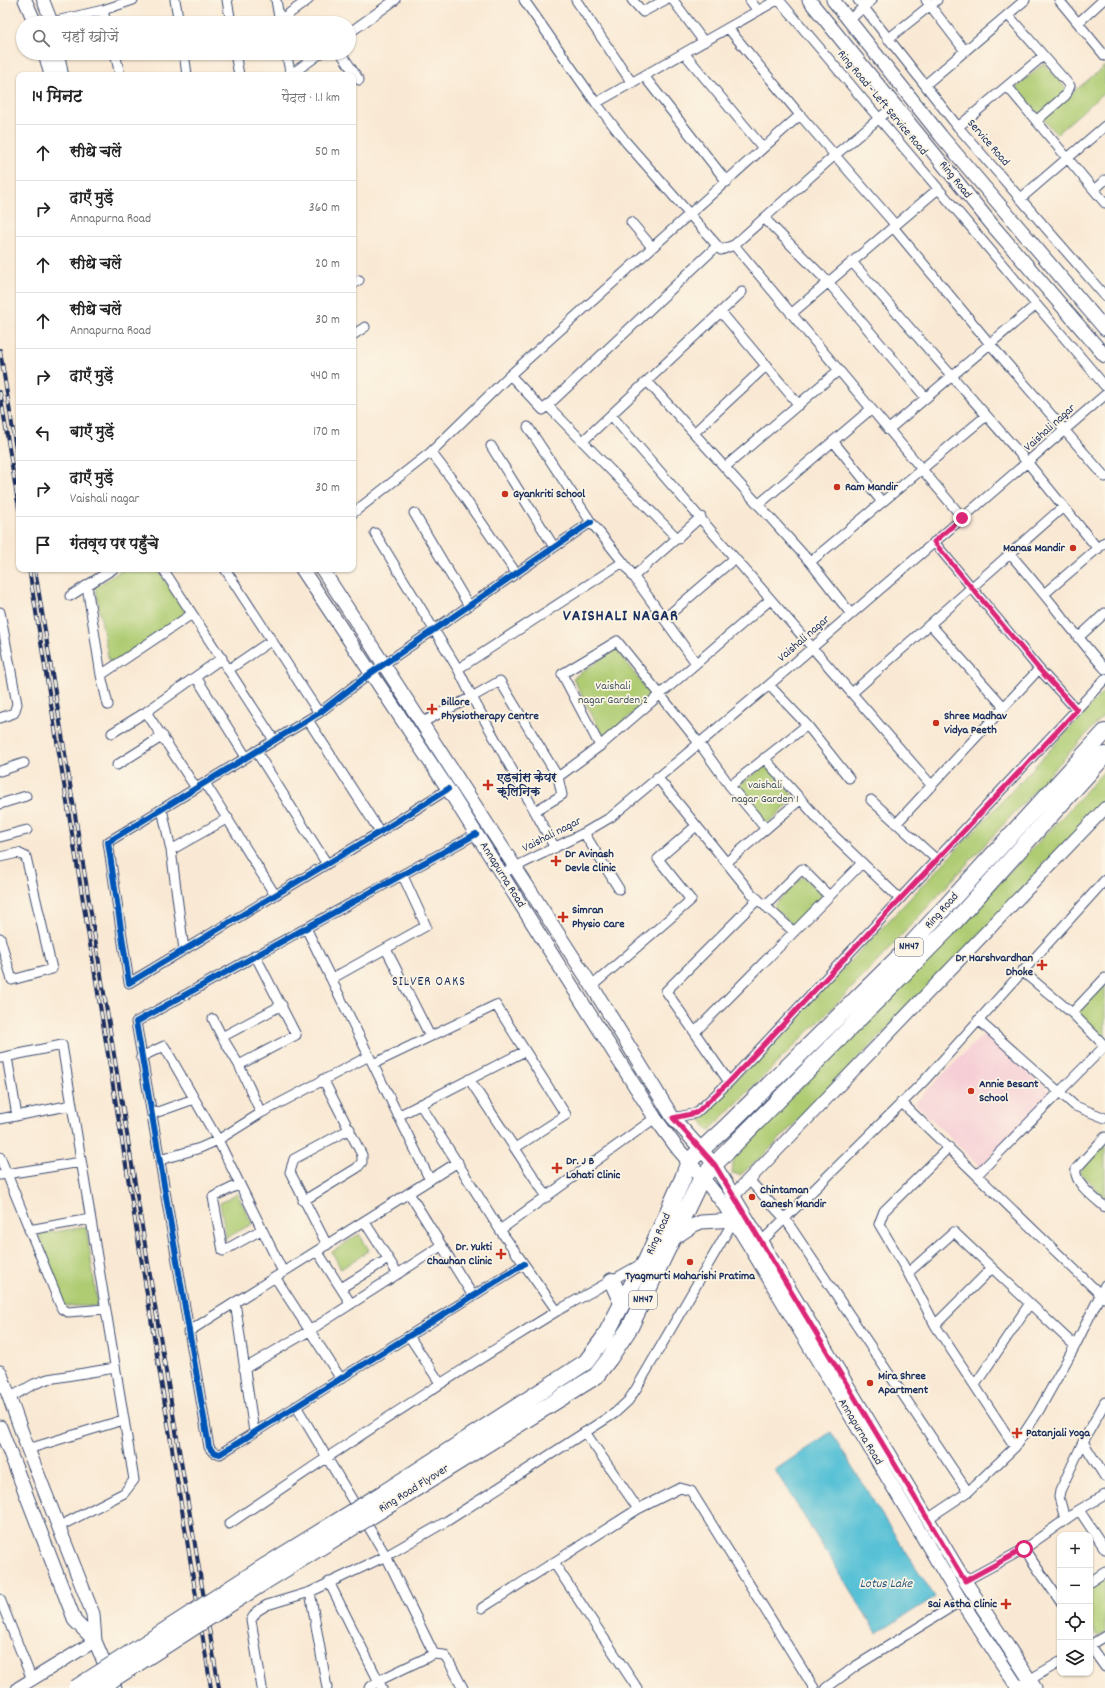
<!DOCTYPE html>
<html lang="hi">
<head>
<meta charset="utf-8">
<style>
	:root { --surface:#fff; --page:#f2f2f2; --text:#222; --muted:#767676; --line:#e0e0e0 }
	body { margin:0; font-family:Dekko,"Playpen Sans Deva",sans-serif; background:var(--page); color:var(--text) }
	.controls { position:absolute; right:12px; bottom:12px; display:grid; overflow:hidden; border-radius:8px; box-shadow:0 1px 3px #0004 }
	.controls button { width:36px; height:36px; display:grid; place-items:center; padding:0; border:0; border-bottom:1px solid var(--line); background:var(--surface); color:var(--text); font:20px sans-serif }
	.stop { position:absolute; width:12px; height:12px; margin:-9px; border:3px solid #db2777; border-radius:50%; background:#fff }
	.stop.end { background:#db2777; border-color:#fff; box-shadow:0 1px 4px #0008 }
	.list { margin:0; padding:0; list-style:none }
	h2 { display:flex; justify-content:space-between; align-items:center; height:52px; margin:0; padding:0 16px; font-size:17px }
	h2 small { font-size:13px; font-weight:400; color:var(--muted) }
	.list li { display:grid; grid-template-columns:26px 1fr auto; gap:12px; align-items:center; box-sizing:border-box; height:56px; padding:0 16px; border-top:1px solid var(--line) }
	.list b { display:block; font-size:15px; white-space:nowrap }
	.list p { margin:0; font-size:13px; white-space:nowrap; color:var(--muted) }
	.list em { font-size:13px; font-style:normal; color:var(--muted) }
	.icon { flex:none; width:22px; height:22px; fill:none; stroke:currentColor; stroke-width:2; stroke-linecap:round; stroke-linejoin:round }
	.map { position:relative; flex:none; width:1105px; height:1688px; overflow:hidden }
	.search { position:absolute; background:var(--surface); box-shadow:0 1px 3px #0004; left:16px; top:16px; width:340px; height:44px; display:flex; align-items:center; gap:10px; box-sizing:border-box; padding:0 14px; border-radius:22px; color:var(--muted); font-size:15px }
	.panel { position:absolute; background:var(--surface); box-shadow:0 1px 3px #0004; left:16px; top:72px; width:340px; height:500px; border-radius:8px }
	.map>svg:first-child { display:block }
	.built { fill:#f6cfd6 }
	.green { fill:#afcc73; stroke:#657e68 }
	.water { fill:#59c1d6; stroke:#3a789a }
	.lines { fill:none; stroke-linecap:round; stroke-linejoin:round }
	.minor-casing { stroke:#3c4b70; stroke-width:11 }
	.tertiary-casing { stroke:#3c4b70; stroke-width:14 }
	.secondary-casing { stroke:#3c4b70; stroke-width:15 }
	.trunk-casing { stroke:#3c4b70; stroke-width:18 }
	.minor { stroke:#fff; stroke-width:9 }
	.tertiary { stroke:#fff; stroke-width:12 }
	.secondary { stroke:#fff; stroke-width:13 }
	.trunk { stroke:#fff; stroke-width:16 }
	.rail-casing { stroke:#1b2f5e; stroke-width:4 }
	.rail { stroke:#fcf5e5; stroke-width:2.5; stroke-dasharray:8; stroke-linecap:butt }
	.trunk-bridge-casing { stroke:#3c4b70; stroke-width:18; stroke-linecap:butt }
	.trunk-bridge { stroke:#fff; stroke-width:16 }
	.cycleway-casing { stroke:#fcf5e5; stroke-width:8 }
	.cycleway { stroke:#0057b8; stroke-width:6 }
	.route { stroke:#db2777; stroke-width:5 }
	.poi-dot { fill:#c8321e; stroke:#fcf5e5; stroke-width:1.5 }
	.labels { text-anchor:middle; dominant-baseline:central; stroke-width:3.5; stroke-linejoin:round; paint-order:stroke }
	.shield { fill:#fcf5e5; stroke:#5e6a86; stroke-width:1 }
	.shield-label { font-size:11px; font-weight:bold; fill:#1b2f5e }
	.street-label { font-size:12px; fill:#1b2f5e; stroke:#fcf5e5 }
	.poi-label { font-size:12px; font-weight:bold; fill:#1b2f5e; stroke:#fcf5e5; text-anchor:start }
	.park-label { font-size:12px; fill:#405663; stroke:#fcf5e5 }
	.neighbourhood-label { font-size:13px; letter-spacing:1px; fill:#1b2f5e; stroke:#fcf5e5 }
	.water-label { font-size:13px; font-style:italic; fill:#2e5b82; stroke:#fcf5e5 }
	.district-label { font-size:16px; font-weight:bold; letter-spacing:1px; fill:#1b2f5e; stroke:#fcf5e5 }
</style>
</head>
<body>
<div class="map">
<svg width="1105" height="1688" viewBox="0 0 1105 1688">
	<rect width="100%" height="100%" fill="#fcf5e5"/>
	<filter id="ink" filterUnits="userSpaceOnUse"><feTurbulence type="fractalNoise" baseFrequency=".025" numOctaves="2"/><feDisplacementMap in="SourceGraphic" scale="8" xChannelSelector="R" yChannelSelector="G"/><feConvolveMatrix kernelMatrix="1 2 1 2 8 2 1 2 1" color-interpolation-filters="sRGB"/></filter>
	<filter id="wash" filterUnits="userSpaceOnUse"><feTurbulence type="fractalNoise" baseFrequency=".012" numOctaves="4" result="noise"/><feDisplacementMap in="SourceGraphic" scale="16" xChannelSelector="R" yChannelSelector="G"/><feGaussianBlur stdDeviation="0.9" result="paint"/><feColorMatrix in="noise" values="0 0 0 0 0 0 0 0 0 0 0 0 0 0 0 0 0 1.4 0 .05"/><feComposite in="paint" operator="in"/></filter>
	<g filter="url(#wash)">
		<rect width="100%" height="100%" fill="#f9e9d4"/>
		<path class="built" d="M 987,1030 L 1052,1093 L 980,1167 L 915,1103 Z"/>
		<path class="green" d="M 1044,63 L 1071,94 L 1105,66 L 1105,92 L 1056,134 L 1016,88 Z
			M 124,569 L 157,569 L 187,613 L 110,667 L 95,587 Z
			M 616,649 L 652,697 L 604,738 L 573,678 Z
			M 1105,690 L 1105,714 L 864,976 L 709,1131 L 699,1117 C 836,976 973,835 1105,690 Z
			M 767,765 L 795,798 L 767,824 L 736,787 Z
			M 1105,770 L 1105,799 L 985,929 L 763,1156 L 740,1175 L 732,1173 L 734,1156 L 1057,823 Z
			M 803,876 L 824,897 L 794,927 L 773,906 Z
			M 1104,984 L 1105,985 L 1105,1044 L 1075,1014 Z
			M 1105,1141 L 1105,1197 L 1079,1172 Z
			M 237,1193 L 252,1224 L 226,1238 L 220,1203 Z
			M 86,1227 L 98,1306 L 65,1306 L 39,1234 Z
			M 359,1234 L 369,1250 L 341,1269 L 332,1252 Z
			M 1105,1579 L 1105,1632 L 1098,1636 L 1090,1624 L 1090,1589 Z"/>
		<path class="water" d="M 831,1432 L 880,1512 L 935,1597 L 877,1633 L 775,1470 Z"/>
	</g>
	<g filter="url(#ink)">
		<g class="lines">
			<g class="minor-casing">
				<path id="minor" d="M 175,0 L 179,23
					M 227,0 L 231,23
					M 276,0 L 280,23
					M 524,0 L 596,103 L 626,142 L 721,250 L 734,245 L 835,155 L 894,106
					M 576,0 L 632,83
					M 632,0 L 643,12 L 665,0
					M 673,0 L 704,42
					M 750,0 L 758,11
					M 779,0 L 1105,386
					M 858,0 L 958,127 L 1105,296
					M 926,0 L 965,51
					M 1059,0 L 1105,56
					M 103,10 L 106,23
					M 1008,15 L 1070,86 L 1066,95 L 1036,121
					M 280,20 L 308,0
					M 849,20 L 872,0
					M 52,22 L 103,10 L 133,0
					M 1078,23 L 1103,0
					M 728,28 L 800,115 L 892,221
					M 349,33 L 395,0
					M 888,39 L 937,0
					M 115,53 L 120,75
					M 184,53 L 187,75
					M 235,53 L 239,75
					M 286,53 L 291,75
					M 341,53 L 359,80
					M 684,53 L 763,148
					M 290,75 L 321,53
					M 644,76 L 727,182
					M 925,85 L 1025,0
					M 1007,86 L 1105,203
					M 596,103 L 777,0
					M 958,127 L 1043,56
					M 1094,190 L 1105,180
					M 1020,199 L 1105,126
					M 765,219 L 828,282 L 926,398
					M 631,222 L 652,247
					M 893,227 L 990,344 L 1105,477
					M 734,245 L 962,517
					M 852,262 L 1028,463 L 1098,549
					M 353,284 L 359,280
					M 721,312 L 799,405
					M 791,314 L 938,189
					M 353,335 L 365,327
					M 510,375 L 543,410 L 716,247
					M 647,381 L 810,562 L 851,614
					M 548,406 L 678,539
					M 611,415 L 932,786
					M 528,427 L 591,522 L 623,562 L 696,663
					M 888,430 L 1036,305
					M 694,433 L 767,365
					M 583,441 L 742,292
					M 833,441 L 882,502
					M 491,446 L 554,547
					M 431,452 L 453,481 L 516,573
					M 725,467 L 839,370
					M 758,505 L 871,409
					M 353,513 L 431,452 L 510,375 L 800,115
					M 414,513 L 469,606
					M 375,533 L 458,669 L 472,697 L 500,681 L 558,777 L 562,795 L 535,811
					M 934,542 L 1039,669 L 1077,710
					M 1010,554 C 1043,591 1072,631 1105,669
					M 810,562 L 986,416
					M 163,569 L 274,740
					M 225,569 L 319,713
					M 633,577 L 701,517
					M 87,586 L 101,675 L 108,705
					M 1044,594 L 1105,542
					M 70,596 L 113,569
					M 0,612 L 17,704 L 14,713 L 0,718
					M 664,619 L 735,558
					M 930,624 L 1004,707
					M 1078,638 L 1105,613
					M 458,669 L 623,562
					M 228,670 L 272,640
					M 101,675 L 192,614
					M 196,677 L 246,757
					M 769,685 L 807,725 L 849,778
					M 852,693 L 1063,507
					M 146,712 L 196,788
					M 308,720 L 380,832
					M 421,723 L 472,697 L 555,848
					M 112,733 L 146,712 L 222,658
					M 600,746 L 562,674 L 617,641 L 699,743 L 730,786 L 766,829
					M 256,751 L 327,864
					M 764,758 L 827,829 L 900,899
					M 117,765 L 163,736
					M 0,771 L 24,763
					M 558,777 L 600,746 L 770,600
					M 657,777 L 751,893 L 794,932
					M 205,783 L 275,895
					M 730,786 L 807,725
					M 448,789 L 380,832 L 129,983 L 108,842 L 319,713 L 371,673 L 591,522
					M 871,800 L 937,860
					M 0,804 L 26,796
					M 162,809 L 171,850 L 184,950
					M 896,824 L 1039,669
					M 584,833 L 619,889
					M 476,834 L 136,1022 L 209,1447 L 213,1452 L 220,1454 L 524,1264
					M 0,837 L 27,830
					M 171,850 L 228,818
					M 0,857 L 18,853 L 26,857 L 52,969 L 12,980 L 0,938
					M 727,862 L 801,799
					M 501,874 L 584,833 L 611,817 L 769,685 L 1105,395
					M 765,906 L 802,869 L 829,896
					M 306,928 L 430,1180
					M 386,949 L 430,1036
					M 1022,971 L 1072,1013 L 1105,1046
					M 331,979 L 426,926 L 403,876
					M 592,986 L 691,900 L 658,859 L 696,826
					M 1072,1013 L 1105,978
					M 213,1019 L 222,1037
					M 978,1020 L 1075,1106 L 1105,1118
					M 695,1032 L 862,863
					M 7,1057 L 17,1116
					M 141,1057 L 164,1046 L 218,1140 L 283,1272
					M 0,1058 L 62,1045 L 134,1480 L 124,1493 L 58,1527
					M 373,1064 L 496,1005 L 566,1115 L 515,1148
					M 239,1065 L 296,1035 L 255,955
					M 469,1079 L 547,1197
					M 729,1082 L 666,991 L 758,899
					M 901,1102 L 1104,1298
					M 420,1104 L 500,1230 L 557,1311 L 641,1264
					M 261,1113 L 239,1065 L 222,1037 L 282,1005
					M 152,1114 L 194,1099
					M 398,1116 L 525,1051
					M 673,1118 L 696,1113 L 729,1082 L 1105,679
					M 0,1119 L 72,1105
					M 1105,1137 L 1076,1169 C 1073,1183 1096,1199 1105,1207
					M 949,1147 L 884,1211 L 879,1224 L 908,1273 L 935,1325 L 1015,1447
					M 0,1157 L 62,1309 L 68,1312 L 105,1309
					M 160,1160 L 200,1148 L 218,1140 L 261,1113 L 369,1056
					M 0,1175 L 81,1162
					M 977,1175 L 1105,1046
					M 749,1180 L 786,1220 L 968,1492
					M 238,1185 L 213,1197 L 223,1251 L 261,1230
					M 409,1193 L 473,1296
					M 303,1201 L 357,1168 L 362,1162 L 362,1155 L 323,1079
					M 364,1221 L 398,1274
					M 29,1230 L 90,1219
					M 500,1230 L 655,1118
					M 761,1242 L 924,1081 L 1105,880
					M 327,1245 L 290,1172 L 294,1159 L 350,1129
					M 317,1251 L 351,1304
					M 908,1273 L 954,1232 L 1075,1346
					M 275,1277 L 341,1379
					M 341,1288 L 388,1259
					M 235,1302 L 254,1432
					M 935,1325 L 992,1268
					M 188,1332 L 458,1162
					M 409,1336 L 440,1383
					M 244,1369 L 309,1331 L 441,1246
					M 975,1385 L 1030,1303
					M 9,1398 L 34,1384 L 48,1379 L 115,1368
					M 296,1406 L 386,1556 L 434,1654 L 444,1655 L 448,1660 L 463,1688
					M 585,1432 L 638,1509
					M 1083,1442 L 1105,1477
					M 28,1449 L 123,1420
					M 1079,1510 L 1105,1549
					M 929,1518 L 968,1492 L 1015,1447 L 1038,1412 L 1075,1346 L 1105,1285
					M 1065,1519 L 1059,1497 L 1060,1491 L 1083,1442 L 1105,1402
					M 229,1524 C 336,1450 446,1379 557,1311
					M 1024,1549 L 1060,1601
					M 554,1563 L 637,1688
					M 965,1581 L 1024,1549 L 1079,1510 L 1105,1495
					M 329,1582 L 382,1688
					M 1090,1582 L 1105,1572
					M 310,1592 L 327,1688
					M 0,1599 L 32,1680
					M 482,1608 L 638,1509 L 680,1488 L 691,1491 L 814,1688
					M 1090,1645 L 1105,1636
					M 1090,1646 L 1105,1667
					M 1017,1687 L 1060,1662
					M 262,1688 L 251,1620 L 257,1611 L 267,1605 L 310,1592 L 386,1556 L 447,1521 L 615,1413 L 628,1401 L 636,1389 L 734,1220
					M 369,1688 L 378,1681 L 434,1654
					M 826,1688 L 856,1666 L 961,1601"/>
			</g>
			<g class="tertiary-casing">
				<path id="tertiary" d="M 43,0 L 52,23
					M 58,53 L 62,75
					M 734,1195 L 1105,808
					M 18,1688 L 95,1641"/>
			</g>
			<g class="secondary-casing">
				<path id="secondary" d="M 25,0 L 35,23
					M 809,0 L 994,227 L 1105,356
					M 833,0 L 941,136 L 1105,329
					M 45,53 L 51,75
					M 302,569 L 448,789 L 655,1118 L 678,1149 L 702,1177 L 723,1203 L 749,1245 L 961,1601 L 1018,1688
					M 322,569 L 592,986 L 673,1118 L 715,1165 L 965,1581 L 1035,1688
					M 673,1239 L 694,1225 L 701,1222 L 734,1220
					M 0,1372 L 28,1449 L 93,1614 L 95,1641 L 115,1688
					M 0,1427 L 75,1621 L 95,1641"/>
			</g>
			<g class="trunk-casing">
				<path id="trunk" d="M 612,1281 L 622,1303
					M 385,1492 L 586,1362 L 604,1338 L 634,1281 L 646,1261 L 683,1178 L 689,1161 L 725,1128 L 904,952 L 1105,732
					M 392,1503 L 596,1376 L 609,1359 L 630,1327 L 702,1177 L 948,929 L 1105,755"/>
			</g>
			<use href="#minor" class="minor"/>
			<use href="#tertiary" class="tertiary"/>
			<use href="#secondary" class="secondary"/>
			<use href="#trunk" class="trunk"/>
			<g class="rail-casing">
				<path id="rail" d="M 0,350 L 19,468
					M 0,392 L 19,509
					M 29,569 L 211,1688
					M 35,569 L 154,1300 L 219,1688"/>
			</g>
			<use href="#rail" class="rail"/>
			<g class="trunk-bridge-casing">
				<path id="trunk-bridge" d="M 76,1688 L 259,1570 L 385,1492
					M 99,1688 L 267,1580 L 392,1503"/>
			</g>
			<use href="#trunk-bridge" class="trunk-bridge"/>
			<g class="cycleway-casing">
				<path id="cycleway" d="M 448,789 L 380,832 L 129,983 L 108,842 L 319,713 L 371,673 L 591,522
					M 476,834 L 136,1022 L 209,1447 L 213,1452 L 220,1454 L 524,1264"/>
			</g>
			<use href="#cycleway" class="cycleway"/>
		</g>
	</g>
	<g class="lines" filter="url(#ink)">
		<path class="route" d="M 962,518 L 934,542 L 1039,669 L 1077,710 L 729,1082 L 696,1113 L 673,1118 L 715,1165 L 965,1581 L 1024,1549"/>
	</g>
	<g class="poi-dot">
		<circle cx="837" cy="487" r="4"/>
		<circle cx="505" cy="494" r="4"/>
		<circle cx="1073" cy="548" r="4"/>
		<path d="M430 703h4v4h4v4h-4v4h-4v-4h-4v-4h4z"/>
		<circle cx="936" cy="723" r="4"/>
		<path d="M486 779h4v4h4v4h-4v4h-4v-4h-4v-4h4z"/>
		<path d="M554 855h4v4h4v4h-4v4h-4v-4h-4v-4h4z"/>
		<path d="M561 911h4v4h4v4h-4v4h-4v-4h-4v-4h4z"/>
		<path d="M1040 959h4v4h4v4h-4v4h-4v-4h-4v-4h4z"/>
		<circle cx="971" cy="1091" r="4"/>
		<path d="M555 1162h4v4h4v4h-4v4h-4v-4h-4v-4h4z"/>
		<circle cx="752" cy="1197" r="4"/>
		<path d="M499 1248h4v4h4v4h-4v4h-4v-4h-4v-4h4z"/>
		<circle cx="690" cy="1262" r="4"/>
		<circle cx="870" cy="1383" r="4"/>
		<path d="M1015 1427h4v4h4v4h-4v4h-4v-4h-4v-4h4z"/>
		<path d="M1004 1598h4v4h4v4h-4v4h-4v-4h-4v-4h4z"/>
	</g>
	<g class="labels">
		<g class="shield">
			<rect x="895" y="938" width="28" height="18" rx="3"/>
			<rect x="629" y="1291" width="28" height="18" rx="3"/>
		</g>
		<g class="shield-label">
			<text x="909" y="947">NH47</text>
			<text x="643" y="1300">NH47</text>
		</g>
		<g class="street-label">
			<text transform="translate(882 103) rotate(50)">Ring Road - Left Service Road</text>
			<text transform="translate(988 143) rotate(49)">Service Road</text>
			<text transform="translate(955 180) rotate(51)">Ring Road</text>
			<text transform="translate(1050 428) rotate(-42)">Vaishali nagar</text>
			<text transform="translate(804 639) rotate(-41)">Vaishali nagar</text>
			<text transform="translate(552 835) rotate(-27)">Vaishali nagar</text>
			<text transform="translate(502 875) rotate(58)">Annapurna Road</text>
			<text transform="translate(942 911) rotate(-48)">Ring Road</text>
			<text transform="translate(659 1234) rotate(-66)">Ring Road</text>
			<text transform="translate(860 1432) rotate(59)">Annapurna Road</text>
			<text transform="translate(414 1489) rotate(-32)">Ring Road Flyover</text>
		</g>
		<g class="poi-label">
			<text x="845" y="487">Ram Mandir</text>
			<text x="513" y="494">Gyankriti School</text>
			<text x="1065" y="548" text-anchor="end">Manas Mandir</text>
			<text x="441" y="702">Billore<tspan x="441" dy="14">Physiotherapy Centre</tspan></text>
			<text x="944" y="716">Shree Madhav<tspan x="944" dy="14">Vidya Peeth</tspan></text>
			<text x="497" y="778">एडवांस केयर<tspan x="497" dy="14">क्लिनिक</tspan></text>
			<text x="565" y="854">Dr Avinash<tspan x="565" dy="14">Devle Clinic</tspan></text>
			<text x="572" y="910">Simran<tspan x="572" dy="14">Physio Care</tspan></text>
			<text x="1033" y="958" text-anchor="end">Dr Harshvardhan<tspan x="1033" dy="14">Dhoke</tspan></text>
			<text x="979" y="1084">Annie Besant<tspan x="979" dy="14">School</tspan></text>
			<text x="566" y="1161">Dr. J B<tspan x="566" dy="14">Lohati Clinic</tspan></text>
			<text x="760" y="1190">Chintaman<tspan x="760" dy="14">Ganesh Mandir</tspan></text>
			<text x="492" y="1247" text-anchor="end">Dr. Yukti<tspan x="492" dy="14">Chauhan Clinic</tspan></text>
			<text x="690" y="1276" text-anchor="middle">Tyagmurti Maharishi Pratima</text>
			<text x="878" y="1376">Mira Shree<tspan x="878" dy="14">Apartment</tspan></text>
			<text x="1026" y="1433">Patanjali Yoga</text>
			<text x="997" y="1604" text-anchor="end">Sai Astha Clinic</text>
		</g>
		<g class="park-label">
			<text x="613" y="686">Vaishali<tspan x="613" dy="14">nagar Garden 2</tspan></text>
			<text x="765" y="785">vaishali<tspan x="765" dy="14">nagar Garden 1</tspan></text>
		</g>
		<g class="neighbourhood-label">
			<text x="429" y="982">SILVER OAKS</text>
		</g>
		<g class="water-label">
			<text x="886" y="1584">Lotus Lake</text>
		</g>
		<g class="district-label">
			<text x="621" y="616">VAISHALI NAGAR</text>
		</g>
	</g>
</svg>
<div class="controls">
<button>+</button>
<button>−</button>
<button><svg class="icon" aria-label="locate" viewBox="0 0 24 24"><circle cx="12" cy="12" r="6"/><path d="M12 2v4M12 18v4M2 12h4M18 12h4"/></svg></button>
<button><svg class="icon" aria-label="layers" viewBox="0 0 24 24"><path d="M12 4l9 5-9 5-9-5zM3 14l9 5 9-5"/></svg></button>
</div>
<div class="stop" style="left:1024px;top:1549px"></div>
<div class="stop end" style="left:962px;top:518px"></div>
<div class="search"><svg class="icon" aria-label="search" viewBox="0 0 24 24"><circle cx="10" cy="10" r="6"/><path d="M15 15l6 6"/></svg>यहाँ खोजें</div>
<section class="panel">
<h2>14 मिनट<small>पैदल · 1.1 km</small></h2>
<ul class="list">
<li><svg class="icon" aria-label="ahead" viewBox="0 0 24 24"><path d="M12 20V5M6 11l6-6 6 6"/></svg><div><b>सीधे चलें</b></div><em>50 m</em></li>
<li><svg class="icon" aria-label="right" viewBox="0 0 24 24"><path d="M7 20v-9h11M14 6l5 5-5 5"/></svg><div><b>दाएँ मुड़ें</b><p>Annapurna Road</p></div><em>360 m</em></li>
<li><svg class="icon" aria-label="ahead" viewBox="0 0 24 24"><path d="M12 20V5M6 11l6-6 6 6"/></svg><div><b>सीधे चलें</b></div><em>20 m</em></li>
<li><svg class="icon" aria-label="ahead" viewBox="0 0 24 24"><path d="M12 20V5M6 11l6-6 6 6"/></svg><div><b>सीधे चलें</b><p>Annapurna Road</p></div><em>30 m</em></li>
<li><svg class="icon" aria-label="right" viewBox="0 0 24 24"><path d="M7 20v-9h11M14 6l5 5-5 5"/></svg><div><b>दाएँ मुड़ें</b></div><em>440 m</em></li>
<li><svg class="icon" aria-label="left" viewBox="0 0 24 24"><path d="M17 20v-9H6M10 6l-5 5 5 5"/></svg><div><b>बाएँ मुड़ें</b></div><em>170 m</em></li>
<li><svg class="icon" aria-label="right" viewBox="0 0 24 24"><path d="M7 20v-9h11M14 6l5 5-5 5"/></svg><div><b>दाएँ मुड़ें</b><p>Vaishali nagar</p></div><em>30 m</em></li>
<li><svg class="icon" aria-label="arrive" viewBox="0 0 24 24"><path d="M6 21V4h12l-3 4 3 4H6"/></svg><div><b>गंतव्य पर पहुँचे</b></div></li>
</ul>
</section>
</div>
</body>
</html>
